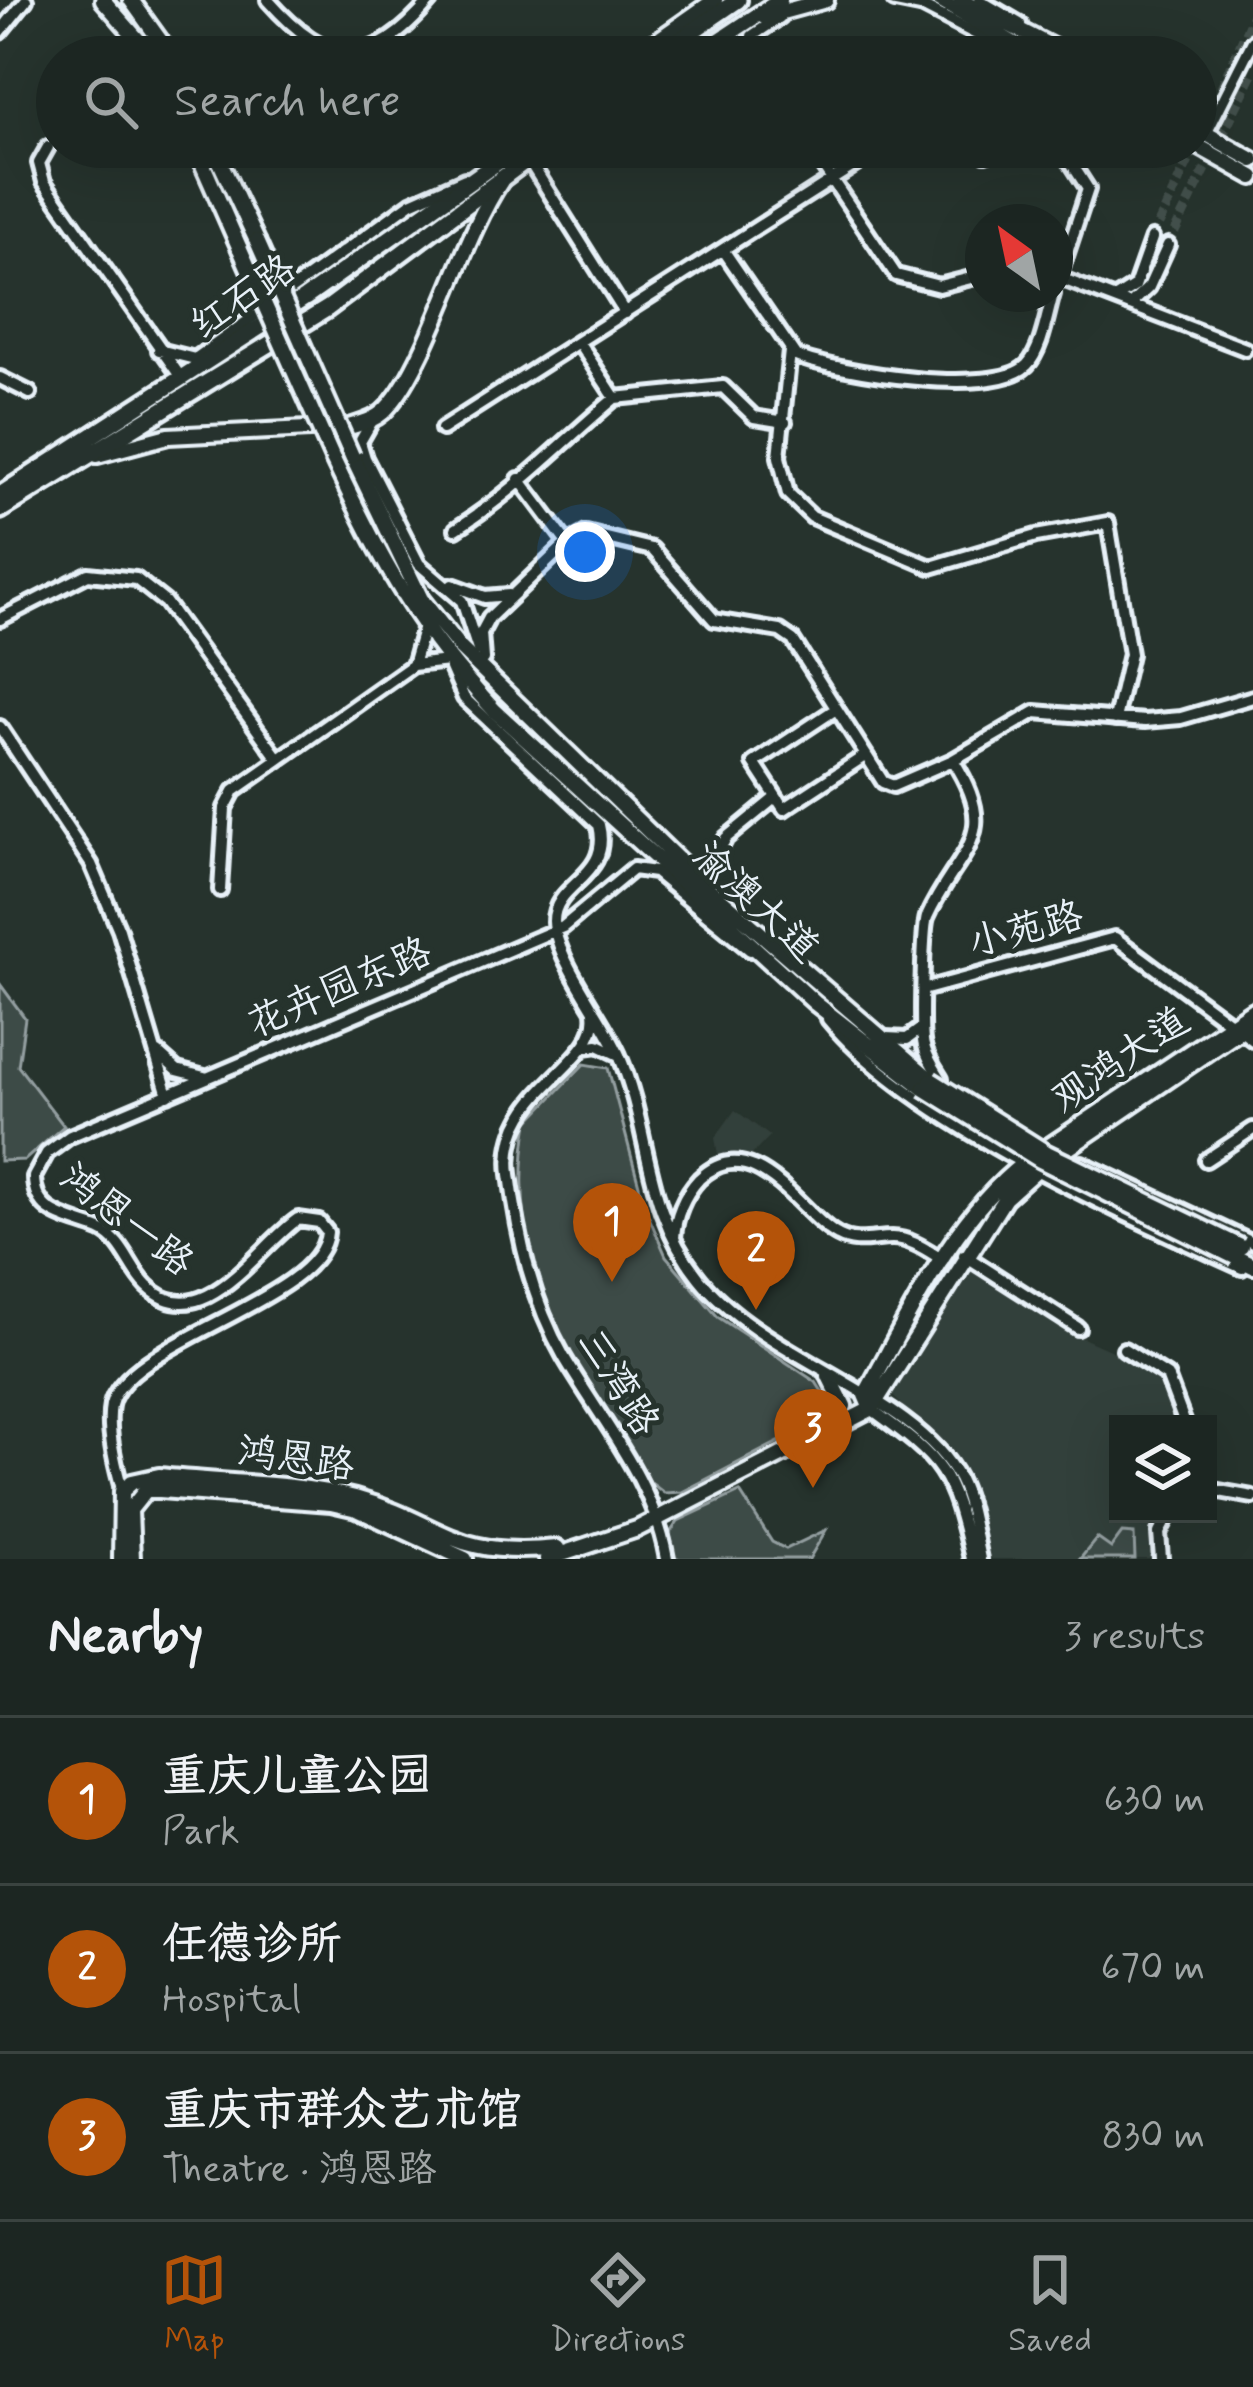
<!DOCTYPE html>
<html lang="en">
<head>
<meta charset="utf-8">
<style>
	:root { --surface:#1c2622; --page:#29322f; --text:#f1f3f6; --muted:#a0a5a5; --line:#3a4340; --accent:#b45309 }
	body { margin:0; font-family:Mynerve,"LXGW WenKai TC",sans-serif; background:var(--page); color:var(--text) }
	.controls { position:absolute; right:36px; bottom:36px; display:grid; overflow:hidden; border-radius:0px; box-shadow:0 12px 48px #0002 }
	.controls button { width:108px; height:108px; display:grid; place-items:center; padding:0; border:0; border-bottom:3px solid var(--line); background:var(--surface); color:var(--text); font:60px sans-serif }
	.compass { position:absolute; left:965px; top:204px; width:108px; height:108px; border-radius:50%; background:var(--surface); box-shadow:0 12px 48px #0002; rotate:327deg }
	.you { position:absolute; left:585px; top:552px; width:42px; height:42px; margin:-30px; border:9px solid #fff; border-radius:50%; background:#1a73e8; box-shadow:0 0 0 18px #1a73e833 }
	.badge { display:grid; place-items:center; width:78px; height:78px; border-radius:50%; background:var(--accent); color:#fff; font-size:39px; font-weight:700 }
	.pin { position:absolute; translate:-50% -99px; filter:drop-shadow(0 3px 6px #0008) }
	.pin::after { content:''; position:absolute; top:63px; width:42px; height:36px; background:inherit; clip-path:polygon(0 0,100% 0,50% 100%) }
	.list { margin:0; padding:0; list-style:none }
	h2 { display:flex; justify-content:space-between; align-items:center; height:156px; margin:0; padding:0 48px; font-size:51px }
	h2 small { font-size:39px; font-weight:400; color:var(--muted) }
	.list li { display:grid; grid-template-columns:78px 1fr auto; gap:36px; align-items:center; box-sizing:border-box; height:168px; padding:0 48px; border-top:3px solid var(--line) }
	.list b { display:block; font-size:45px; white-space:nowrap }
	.list p { margin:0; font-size:39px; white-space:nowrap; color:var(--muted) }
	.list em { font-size:39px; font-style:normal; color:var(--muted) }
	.icon { flex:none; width:66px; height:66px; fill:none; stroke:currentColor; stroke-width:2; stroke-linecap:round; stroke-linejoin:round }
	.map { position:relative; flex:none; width:1253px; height:1559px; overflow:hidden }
	.search { position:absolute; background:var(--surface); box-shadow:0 12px 48px #0002; left:36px; right:36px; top:36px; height:132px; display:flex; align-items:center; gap:30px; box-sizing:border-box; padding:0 42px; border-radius:66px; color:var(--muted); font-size:45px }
	.sheet { height:660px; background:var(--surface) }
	nav { display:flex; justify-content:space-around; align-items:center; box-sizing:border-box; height:168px; border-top:3px solid var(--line); background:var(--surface); font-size:33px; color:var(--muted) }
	nav a { display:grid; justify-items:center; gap:6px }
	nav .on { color:var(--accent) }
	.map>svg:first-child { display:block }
	.built { fill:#333f3a }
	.green { fill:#3e4b47; stroke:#939ea0; stroke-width:3 }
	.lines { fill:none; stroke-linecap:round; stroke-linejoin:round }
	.minor-tunnel { stroke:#43504b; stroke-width:10; stroke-dasharray:10 5; stroke-linecap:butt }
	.minor-casing { stroke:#e8f1f8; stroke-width:20 }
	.major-casing { stroke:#e8f1f8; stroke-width:22 }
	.highway-casing { stroke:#e8f1f8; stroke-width:24 }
	.minor { stroke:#26332d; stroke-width:10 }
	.major { stroke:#26332d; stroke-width:14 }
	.highway { stroke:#26332d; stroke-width:15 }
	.major-bridge-casing { stroke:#e8f1f8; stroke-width:22; stroke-linecap:butt }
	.major-bridge { stroke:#26332d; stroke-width:14 }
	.labels { text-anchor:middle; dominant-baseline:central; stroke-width:10; stroke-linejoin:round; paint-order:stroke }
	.street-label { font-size:39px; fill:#e8f1f8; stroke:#26332d }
</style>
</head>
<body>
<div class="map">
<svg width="1253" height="1559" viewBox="0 0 1253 1559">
	<rect width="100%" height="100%" fill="#26332d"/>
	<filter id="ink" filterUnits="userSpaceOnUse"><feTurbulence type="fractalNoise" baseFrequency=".00833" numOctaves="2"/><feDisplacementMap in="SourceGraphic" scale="24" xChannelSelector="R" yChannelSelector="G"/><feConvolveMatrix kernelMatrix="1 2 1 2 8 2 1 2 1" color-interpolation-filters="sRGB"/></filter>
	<g filter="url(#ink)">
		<path class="built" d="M 735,1110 L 770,1136 L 750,1157 L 719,1160 L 715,1138 Z
			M 975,1267 L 1056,1326 L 1152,1369 L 1163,1382 L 1179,1424 L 1118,1424 L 1118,1514 L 1162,1514 L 1153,1531 L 1154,1559 L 991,1559 L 968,1476 L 892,1395 L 965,1270 Z"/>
		<path class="green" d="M 0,984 L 25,1018 L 18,1066 L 64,1126 L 25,1160 L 0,1161 Z
			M 584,1064 L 608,1068 L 645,1208 L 666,1256 L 718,1317 L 816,1382 L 828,1401 L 817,1422 L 682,1492 L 664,1493 L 651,1483 C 576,1366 502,1270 528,1122 Z
			M 740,1492 L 772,1542 L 786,1549 L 826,1530 L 809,1559 L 674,1559 L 670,1533 L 678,1521 Z
			M 1122,1533 L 1134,1534 L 1135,1559 L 1080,1559 L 1097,1538 L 1111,1548 Z"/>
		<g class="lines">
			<path class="minor-tunnel" d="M 1203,129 L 1253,16
				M 1152,238 L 1195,147
				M 1168,245 L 1253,72"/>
			<g class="minor-casing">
				<path id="minor" d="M 268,0 C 328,68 371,71 431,0
					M 979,0 L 1020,24
					M 914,2 L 1021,57
					M 0,32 L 26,0
					M 714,46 L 732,45 L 747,57
					M 756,57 L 752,36 L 780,17
					M 1206,134 L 1253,41
					M 48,147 L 39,163 L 44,182 L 182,379 L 184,374
					M 810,147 L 896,275 L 939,286 L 983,275
					M 971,147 L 985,154 L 1006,147
					M 528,159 L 625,313
					M 724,251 L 796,356 C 838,372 994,398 1027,365 C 1042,350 1047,314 1053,294
					M 1055,276 L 1245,349
					M 1058,280 L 1088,189 L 1061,147
					M 1116,298 L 1135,286 L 1152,238
					M 1130,305 L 1149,287 L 1168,245
					M 579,343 L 615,398 L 723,387 L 754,417 L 785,422
					M 159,350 L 195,359 L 411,203 L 465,179
					M 790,351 L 779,457 L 788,494 L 812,517 L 931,567 L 1036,536 L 1108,523 L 1130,654 L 1115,719
					M 0,378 L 30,393
					M 372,421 L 360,442 L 365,458 L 419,564 L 462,601 L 478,650
					M 442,429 L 883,147
					M 519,479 L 567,543
					M 456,529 C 516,491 561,443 615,398
					M 452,585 L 485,597 L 509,595
					M 0,619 L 88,574 L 136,579 L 165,602 L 277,757
					M 483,659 L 481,633 L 489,618 L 567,543 L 586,533 L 652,549 L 714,620 L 780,631 L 793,640 L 883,782 L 893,786 L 953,760 L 1035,712 L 1145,721 L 1181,718 L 1253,697
					M 413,665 L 423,630
					M 836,709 L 754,763 L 784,809 L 866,755
					M 0,727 L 91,864 L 119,930 L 168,1095
					M 702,883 L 726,838 L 776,797
					M 220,890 L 225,808 L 234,791 L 413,665 L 448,661 L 464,698 L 599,825 C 612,878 554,882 554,921 C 555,959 603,1018 619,1055
					M 926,989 L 1115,938 L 1253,1040
					M 594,1012 C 602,1064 499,1090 510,1174 C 518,1238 532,1301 564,1357 C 604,1425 653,1480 667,1559
					M 828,1019 C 914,1124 1119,1212 1242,1268
					M 886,1038 L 907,1039 L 922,1028
					M 584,1047 L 598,1045 L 619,1055 C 652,1134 642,1206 699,1278 C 762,1358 917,1396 959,1479 C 971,1503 974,1533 980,1559
					M 158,1053 L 177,1070 L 204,1077
					M 941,1079 C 934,1068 927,1058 924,1046 C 920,1033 923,928 927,917 C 958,849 1003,838 953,760
					M 1206,1160 L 1253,1129
					M 1082,1163 L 1253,1243
					M 674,1238 C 675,1217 684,1195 699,1179 C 754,1126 802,1217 838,1235 C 856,1245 873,1238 892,1238 C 911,1238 928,1251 943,1260
					M 964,1255 L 1078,1328
					M 1124,1349 L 1167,1376 L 1185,1424
					M 871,1409 C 945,1462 951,1471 971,1559
					M 1208,1489 L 1253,1497
					M 124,1496 C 117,1472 106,1430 111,1405 C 125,1341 323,1300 327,1232 L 319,1222 L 298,1219 C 258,1246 202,1339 147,1286 C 129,1268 124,1241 100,1230 C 72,1218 34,1217 34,1177 L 47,1153 L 70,1136 L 563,927 L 633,869 L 655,872 L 750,950
					M 1161,1559 L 1159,1533 L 1169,1514"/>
			</g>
			<g class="major-casing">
				<path id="major" d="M 103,0 L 153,57
					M 131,0 L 172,57
					M 895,0 L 920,5
					M 939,0 L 1037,57
					M 961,0 L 1072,57
					M 764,17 L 826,0
					M 634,57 L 715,0
					M 694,57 L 780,0
					M 1196,128 L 1253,160
					M 1196,145 L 1253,177
					M 195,147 L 240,249
					M 213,147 L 257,241
					M 97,455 L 168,436 L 349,427 C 361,423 373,421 383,412 C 427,371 460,241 501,181
					M 352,456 L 421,599 L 460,648 L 702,883 L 931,1080
					M 333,459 C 381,562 417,628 495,711 L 815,1003 L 924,1088
					M 1235,1257 L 1253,1266
					M 829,1376 L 844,1406 L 832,1427
					M 871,1409 L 865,1395 C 909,1316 951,1220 1024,1163 L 1253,1010
					M 121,1559 L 122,1491 L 132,1482 L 159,1476 C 223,1483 293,1482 355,1498 C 444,1523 449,1559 557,1548
					M 132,1559 L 130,1510 L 146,1490 L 160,1490 L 331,1503 L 357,1509 L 465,1559
					M 547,1559 L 637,1529 L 871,1409 L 1005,1198 L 1036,1170 L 1253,1022"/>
			</g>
			<g class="highway-casing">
				<path id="highway" d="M 655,57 L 738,0
					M 0,495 L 305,298 L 519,147
					M 0,510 L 328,308 L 544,147"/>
			</g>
			<use href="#minor" class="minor"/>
			<use href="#major" class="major"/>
			<use href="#highway" class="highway"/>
			<g class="major-bridge-casing">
				<path id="major-bridge" d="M 257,241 L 352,456
					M 240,249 L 333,459
					M 931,1080 L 1047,1153 L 1241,1247
					M 924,1088 L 1040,1160 L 1235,1257"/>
			</g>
			<use href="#major-bridge" class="major-bridge"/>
		</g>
	</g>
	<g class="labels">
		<g class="street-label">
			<text transform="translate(244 298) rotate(-34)">红石路</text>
			<text transform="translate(755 903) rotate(43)">渝澳大道</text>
			<text transform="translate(1026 931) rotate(-15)">小苑路</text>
			<text transform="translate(340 989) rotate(-23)">花卉园东路</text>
			<text transform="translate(1121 1061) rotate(-34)">观鸿大道</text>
			<text transform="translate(126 1221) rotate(38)">鸿恩一路</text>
			<text transform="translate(617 1383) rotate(58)">三湾路</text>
			<text transform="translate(296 1460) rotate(8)">鸿恩路</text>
		</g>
	</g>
</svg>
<div class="controls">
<button><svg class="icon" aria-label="layers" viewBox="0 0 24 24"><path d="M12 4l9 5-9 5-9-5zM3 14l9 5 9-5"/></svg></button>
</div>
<svg class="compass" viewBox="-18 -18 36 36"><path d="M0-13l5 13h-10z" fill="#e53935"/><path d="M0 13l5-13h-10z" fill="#a0a5a5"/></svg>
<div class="you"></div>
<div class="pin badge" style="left:612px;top:1282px">1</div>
<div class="pin badge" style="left:756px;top:1310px">2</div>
<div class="pin badge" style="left:813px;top:1488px">3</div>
<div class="search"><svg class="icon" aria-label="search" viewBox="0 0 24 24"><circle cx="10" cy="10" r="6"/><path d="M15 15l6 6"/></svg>Search here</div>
</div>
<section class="sheet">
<h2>Nearby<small>3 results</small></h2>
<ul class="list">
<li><span class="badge">1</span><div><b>重庆儿童公园</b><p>Park</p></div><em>630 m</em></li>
<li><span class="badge">2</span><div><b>任德诊所</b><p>Hospital</p></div><em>670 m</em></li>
<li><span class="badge">3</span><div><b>重庆市群众艺术馆</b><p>Theatre · 鸿恩路</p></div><em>830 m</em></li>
</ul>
</section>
<nav>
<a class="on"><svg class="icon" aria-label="map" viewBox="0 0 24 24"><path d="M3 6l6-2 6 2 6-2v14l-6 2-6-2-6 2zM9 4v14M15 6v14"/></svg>Map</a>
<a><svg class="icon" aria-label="directions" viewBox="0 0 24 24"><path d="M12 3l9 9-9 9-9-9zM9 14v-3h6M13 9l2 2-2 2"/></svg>Directions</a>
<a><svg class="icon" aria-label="saved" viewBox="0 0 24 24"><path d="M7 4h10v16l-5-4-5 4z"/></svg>Saved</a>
</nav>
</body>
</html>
